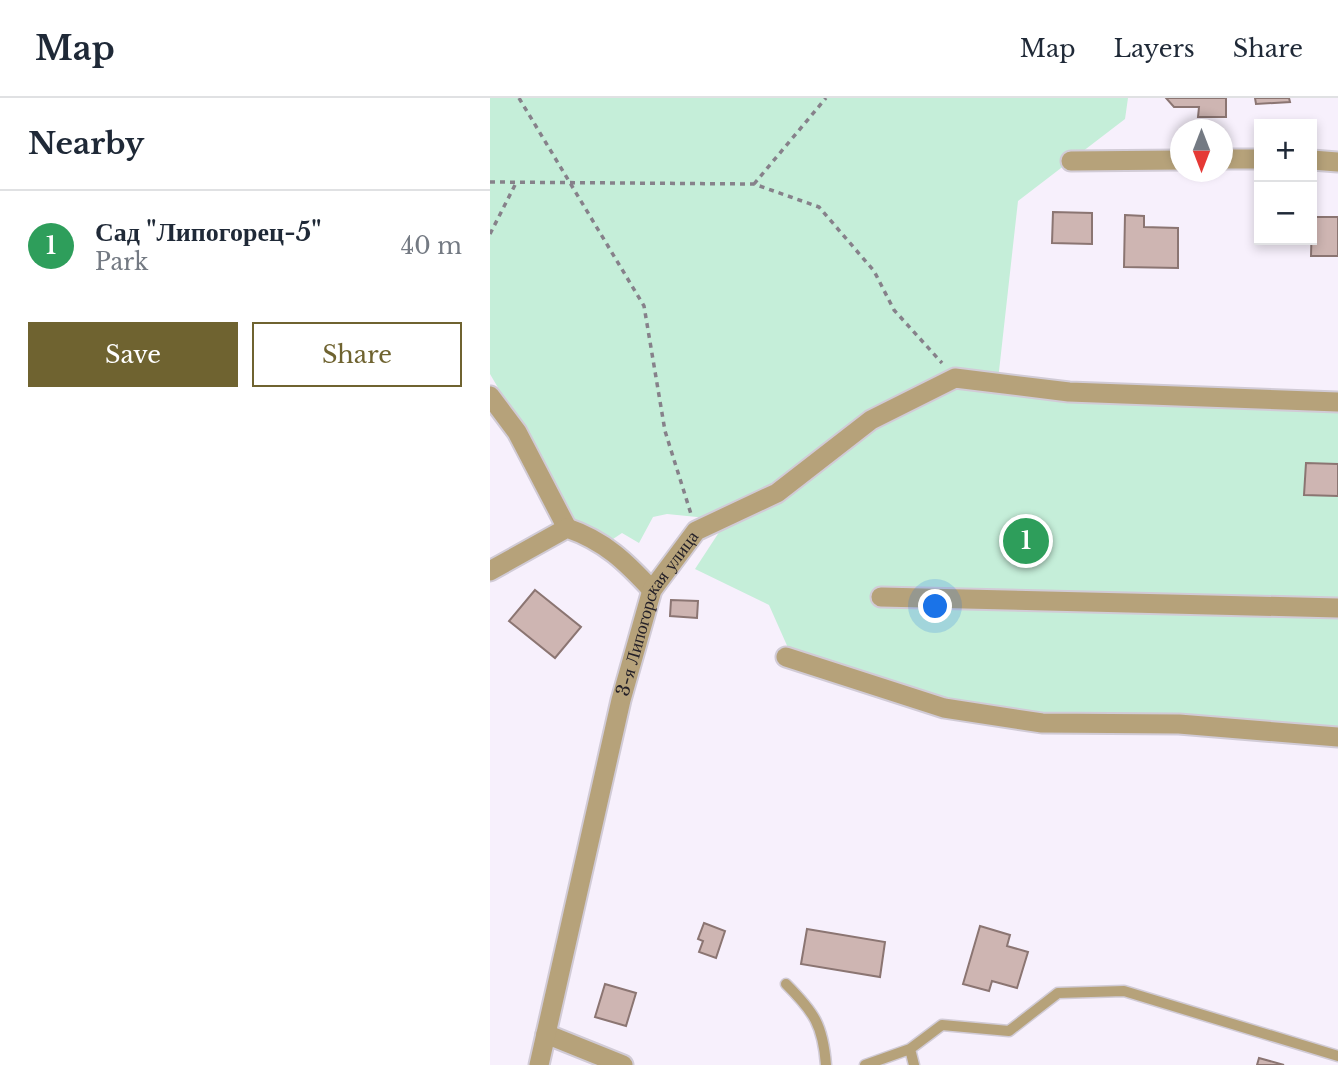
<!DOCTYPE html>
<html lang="en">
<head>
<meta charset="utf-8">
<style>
	:root { --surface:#fff; --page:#f2f2f3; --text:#1f2937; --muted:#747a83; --line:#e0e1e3; --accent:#6f6330 }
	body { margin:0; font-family:"Libre Baskerville",serif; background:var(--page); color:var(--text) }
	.controls { position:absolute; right:21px; top:21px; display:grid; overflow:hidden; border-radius:0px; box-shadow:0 4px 10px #0003 }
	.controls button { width:63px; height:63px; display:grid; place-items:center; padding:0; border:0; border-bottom:2px solid var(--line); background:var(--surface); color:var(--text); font:35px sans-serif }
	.compass { position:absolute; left:680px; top:21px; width:63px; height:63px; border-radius:50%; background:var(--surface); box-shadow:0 4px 10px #0003; rotate:180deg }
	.you { position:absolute; left:446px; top:509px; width:24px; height:24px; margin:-18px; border:5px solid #fff; border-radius:50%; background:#1a73e8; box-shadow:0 0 0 10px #1a73e833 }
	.badge { display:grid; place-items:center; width:46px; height:46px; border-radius:50%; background:var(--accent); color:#fff; font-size:23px; font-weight:700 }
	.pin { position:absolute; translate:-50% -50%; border:4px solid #fff; box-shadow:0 2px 7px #0006 }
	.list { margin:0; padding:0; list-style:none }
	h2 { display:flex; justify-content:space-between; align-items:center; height:91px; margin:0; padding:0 28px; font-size:30px }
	h2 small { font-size:23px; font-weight:400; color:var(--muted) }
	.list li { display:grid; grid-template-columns:46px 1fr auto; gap:21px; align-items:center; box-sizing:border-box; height:112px; padding:0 28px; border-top:2px solid var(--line) }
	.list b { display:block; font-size:26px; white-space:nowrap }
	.list p { margin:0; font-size:23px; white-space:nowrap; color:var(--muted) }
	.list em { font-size:23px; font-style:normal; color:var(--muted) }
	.actions { display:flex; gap:14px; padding:21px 28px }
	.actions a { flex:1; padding:16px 0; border:2px solid var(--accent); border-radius:0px; text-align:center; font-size:24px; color:var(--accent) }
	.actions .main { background:var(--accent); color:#fff }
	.map { position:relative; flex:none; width:848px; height:967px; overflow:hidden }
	header { display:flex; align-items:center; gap:42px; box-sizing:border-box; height:98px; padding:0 35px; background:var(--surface); border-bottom:2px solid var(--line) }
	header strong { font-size:33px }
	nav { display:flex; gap:38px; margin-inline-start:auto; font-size:24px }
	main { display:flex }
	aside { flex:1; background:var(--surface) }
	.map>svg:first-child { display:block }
	.green { fill:#c5eed9 }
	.building { fill:#ceb5b2; stroke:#8b7572; stroke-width:2 }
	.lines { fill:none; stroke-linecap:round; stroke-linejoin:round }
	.lane-casing { stroke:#d1cbd6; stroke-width:13 }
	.street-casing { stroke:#d1cbd6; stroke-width:23 }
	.path { stroke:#86818a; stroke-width:3.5; stroke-dasharray:5 5; stroke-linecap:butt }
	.lane { stroke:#b6a27a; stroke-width:10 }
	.street { stroke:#b6a27a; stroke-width:19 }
	.labels { text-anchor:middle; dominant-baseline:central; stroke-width:5; stroke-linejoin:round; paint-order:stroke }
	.street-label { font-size:18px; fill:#252128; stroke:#f7f0fc }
</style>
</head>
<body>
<header>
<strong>Map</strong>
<nav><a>Map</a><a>Layers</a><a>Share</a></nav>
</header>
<main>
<aside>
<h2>Nearby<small></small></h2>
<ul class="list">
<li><span class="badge" style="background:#2e9e5b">1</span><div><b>Сад &quot;Липогорец-5&quot;</b><p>Park</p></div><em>40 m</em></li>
</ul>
<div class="actions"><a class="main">Save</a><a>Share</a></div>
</aside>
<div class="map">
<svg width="848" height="967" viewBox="0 0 848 967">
	<rect width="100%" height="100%" fill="#f7f0fc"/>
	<path class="green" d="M 0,0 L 638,0 L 635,21 L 528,103 L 507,291 L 848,304 L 848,641 L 552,625 L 303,561 L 279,507 L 205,471 L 237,422 L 177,416 L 163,419 L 149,445 L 132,435 L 123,441 L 71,416 L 42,348 L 0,276 Z"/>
	<path class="building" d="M 676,0 L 736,0 L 736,19 L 708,19 L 709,9 L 684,9 Z
		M 765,0 L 799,0 L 800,4 L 766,6 Z
		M 563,114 L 602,115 L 602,146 L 562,145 Z
		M 635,117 L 654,118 L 654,129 L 688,130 L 688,170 L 634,169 Z
		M 822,119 L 848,119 L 848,158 L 821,158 Z
		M 816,365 L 848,366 L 848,398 L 814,397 Z
		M 45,492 L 91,529 L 65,560 L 19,523 Z
		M 181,502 L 208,503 L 207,520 L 180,518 Z
		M 214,825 L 235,833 L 226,860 L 209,854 L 213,843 L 208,841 Z
		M 490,828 L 520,837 L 517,848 L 538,854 L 527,890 L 502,883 L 499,893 L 473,886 Z
		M 317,831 L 395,844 L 390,879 L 311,866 Z
		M 115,886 L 146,895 L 136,928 L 105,919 Z
		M 769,960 L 794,967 L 767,967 Z"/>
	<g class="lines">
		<g class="lane-casing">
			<path id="lane" d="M 296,886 C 324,914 333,927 336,967
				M 420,951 L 424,967
				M 375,967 L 420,951 L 452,927 L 519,933 L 568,895 L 634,893 L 848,958"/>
		</g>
		<g class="street-casing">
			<g id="street">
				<path d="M 732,61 L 769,61"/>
				<path d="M 822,62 L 848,64"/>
				<path d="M 581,63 L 690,62"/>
				<path d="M 0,298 L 27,334 L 77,430"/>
				<path d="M 0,473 L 77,430 C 115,443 136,464 162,492"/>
				<path d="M 391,499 L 848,510"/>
				<path d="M 296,559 L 454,610 L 552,625 L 689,626 L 848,639"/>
				<path d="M 56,936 L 133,967"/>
				<path id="s1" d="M 49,967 L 131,602 L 162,492 L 206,433 L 287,395 L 381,322 L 465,280 L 579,294 L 848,304"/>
			</g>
		</g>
		<path class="path" d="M 29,0 L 154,208 L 175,333 L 201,416
			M 0,84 L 264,86 L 329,109 L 384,173 L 404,212 L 452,265
			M 264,86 L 336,0
			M 0,136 L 26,85"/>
		<use href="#lane" class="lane"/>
		<use href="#street" class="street"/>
	</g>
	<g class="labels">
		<g class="street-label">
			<text stroke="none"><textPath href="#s1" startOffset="469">3-я Липогорская улица</textPath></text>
		</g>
	</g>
</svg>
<div class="controls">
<button>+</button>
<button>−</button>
</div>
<svg class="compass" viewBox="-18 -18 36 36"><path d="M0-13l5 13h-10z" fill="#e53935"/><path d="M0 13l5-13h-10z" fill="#747a83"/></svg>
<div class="you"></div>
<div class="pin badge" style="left:536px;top:443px;background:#2e9e5b">1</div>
</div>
</main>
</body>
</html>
